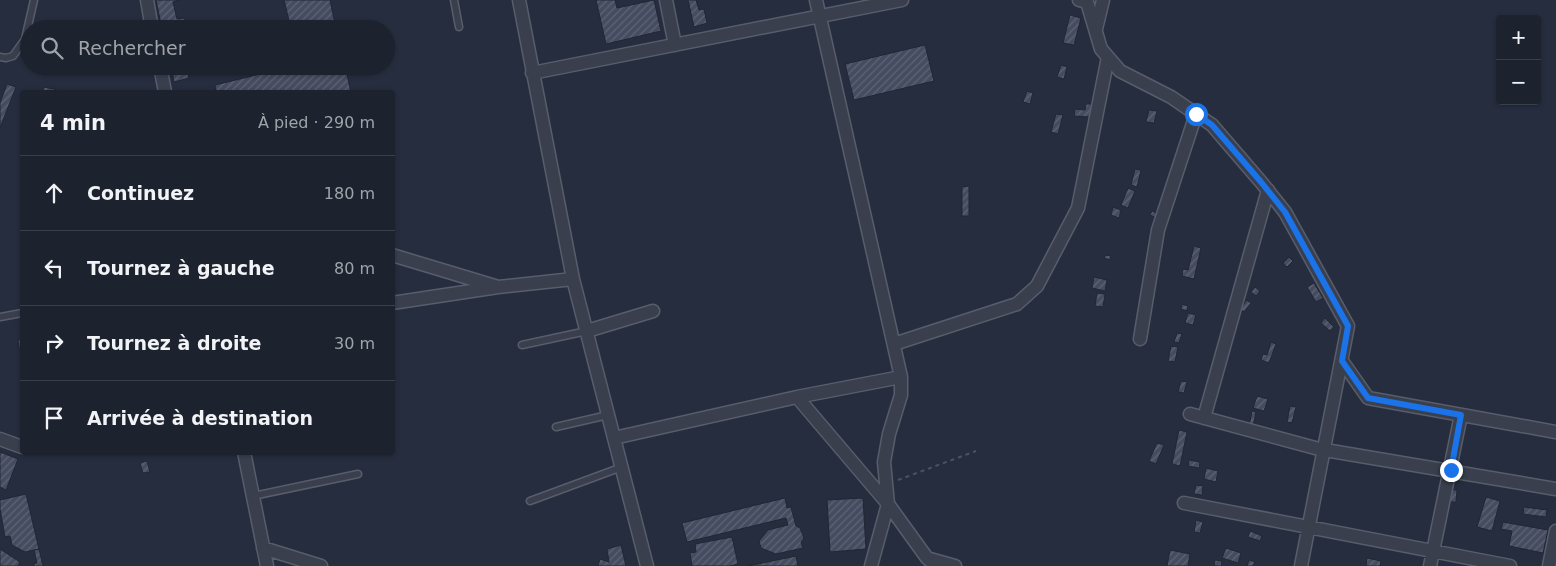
<!DOCTYPE html>
<html lang="fr">
<head>
<meta charset="utf-8">
<style>
	:root { --surface:#1c222e; --page:#252a36; --text:#f1f3f6; --muted:#a0a4aa; --line:#3a3f4a }
	body { margin:0; font-family:"DejaVu Sans",sans-serif; background:var(--page); color:var(--text) }
	.controls { position:absolute; right:15px; top:15px; display:grid; overflow:hidden; border-radius:5px; box-shadow:0 1px 4px #0004 }
	.controls button { width:45px; height:45px; display:grid; place-items:center; padding:0; border:0; border-bottom:1px solid var(--line); background:var(--surface); color:var(--text); font:25px sans-serif }
	.stop { position:absolute; width:15px; height:15px; margin:-11px; border:4px solid #1a73e8; border-radius:50%; background:#fff }
	.stop.end { background:#1a73e8; border-color:#fff; box-shadow:0 1px 5px #0008 }
	.list { margin:0; padding:0; list-style:none }
	h2 { display:flex; justify-content:space-between; align-items:center; height:65px; margin:0; padding:0 20px; font-size:21px }
	h2 small { font-size:16px; font-weight:400; color:var(--muted) }
	.list li { display:grid; grid-template-columns:32px 1fr auto; gap:15px; align-items:center; box-sizing:border-box; height:75px; padding:0 20px; border-top:1px solid var(--line) }
	.list b { display:block; font-size:19px; white-space:nowrap }
	.list em { font-size:16px; font-style:normal; color:var(--muted) }
	.icon { flex:none; width:28px; height:28px; fill:none; stroke:currentColor; stroke-width:2; stroke-linecap:round; stroke-linejoin:round }
	.map { position:relative; flex:none; width:1556px; height:566px; overflow:hidden }
	.search { position:absolute; background:var(--surface); box-shadow:0 1px 4px #0004; left:20px; top:20px; width:375px; height:55px; display:flex; align-items:center; gap:12px; box-sizing:border-box; padding:0 18px; border-radius:28px; color:var(--muted); font-size:19px }
	.panel { position:absolute; background:var(--surface); box-shadow:0 1px 4px #0004; left:20px; top:90px; width:375px; height:365px; border-radius:5px }
	.map>svg:first-child { display:block }
	.building { fill:url(#building-hatch); stroke:#212635 }
	.lines { fill:none; stroke-linecap:round; stroke-linejoin:round }
	.service-casing { stroke:#585d6c; stroke-width:9 }
	.minor-casing { stroke:#585d6c; stroke-width:15 }
	.path { stroke:#46565c; stroke-width:2; stroke-dasharray:4 4; stroke-linecap:butt }
	.service { stroke:#3a3f4e; stroke-width:6 }
	.minor { stroke:#3a3f4e; stroke-width:12 }
	.route { stroke:#1a73e8; stroke-width:6 }
</style>
</head>
<body>
<div class="map">
<svg width="1556" height="566" viewBox="0 0 1556 566">
	<defs>
		<pattern id="building-hatch" width="6" height="6" patternUnits="userSpaceOnUse" patternTransform="scale(1.25)"><rect width="6" height="6" fill="#454c60"/><path d="M-1 1l2-2M0 6l6-6M5 7l2-2" fill="none" stroke="#5e6475"/></pattern>
	</defs>
	<rect width="100%" height="100%" fill="#262d3e"/>
	<path class="building" d="M 156,0 L 180,0 L 173,2 L 177,19 L 184,18 L 186,29 L 162,29 Z
		M 284,0 L 330,0 L 336,29 L 291,29 Z
		M 596,0 L 615,0 L 617,8 L 654,0 L 661,31 L 606,44 Z
		M 688,0 L 696,0 L 699,10 L 704,9 L 707,23 L 694,27 Z
		M 1070,15 L 1081,18 L 1074,45 L 1063,43 Z
		M 925,45 L 934,81 L 854,100 L 845,64 Z
		M 1061,65 L 1067,67 L 1064,79 L 1057,77 Z
		M 171,66 L 186,66 L 189,78 L 174,82 Z
		M 293,66 L 345,66 L 351,92 L 216,92 L 215,85 Z
		M 7,84 L 16,87 L 0,128 L 0,103 Z
		M 44,87 L 62,91 L 62,92 L 42,92 Z
		M 1027,91 L 1033,93 L 1030,104 L 1023,102 Z
		M 1086,104 L 1092,104 L 1091,117 L 1074,116 L 1075,109 L 1085,110 Z
		M 1149,110 L 1157,111 L 1154,123 L 1146,122 Z
		M 1056,114 L 1063,115 L 1058,134 L 1051,132 Z
		M 1135,169 L 1141,170 L 1137,187 L 1131,185 Z
		M 969,186 L 969,216 L 962,216 L 962,187 Z
		M 1128,188 L 1135,191 L 1128,208 L 1121,205 Z
		M 1113,207 L 1121,210 L 1119,218 L 1111,215 Z
		M 1152,211 L 1158,214 L 1156,218 L 1150,215 Z
		M 1194,246 L 1201,248 L 1194,279 L 1182,276 L 1183,269 L 1188,270 Z
		M 1105,255 L 1111,256 L 1110,260 L 1104,258 Z
		M 1289,257 L 1293,261 L 1287,267 L 1283,263 Z
		M 1094,277 L 1107,280 L 1105,291 L 1092,288 Z
		M 1314,283 L 1323,298 L 1316,302 L 1307,287 Z
		M 1255,287 L 1260,291 L 1256,296 L 1251,292 Z
		M 1097,293 L 1105,294 L 1103,307 L 1095,306 Z
		M 1247,300 L 1251,303 L 1244,312 L 1240,309 Z
		M 1182,304 L 1188,306 L 1187,311 L 1181,309 Z
		M 1188,313 L 1196,315 L 1193,325 L 1185,323 Z
		M 1325,318 L 1334,327 L 1330,331 L 1321,323 Z
		M 1177,333 L 1182,334 L 1179,343 L 1174,342 Z
		M 18,340 L 22,340 L 22,348 L 19,348 Z
		M 1271,342 L 1276,344 L 1269,363 L 1261,360 L 1263,354 L 1267,355 Z
		M 1171,346 L 1178,347 L 1175,362 L 1168,361 Z
		M 1181,381 L 1187,382 L 1184,393 L 1178,392 Z
		M 1257,396 L 1268,399 L 1264,411 L 1253,408 Z
		M 1290,406 L 1296,407 L 1292,423 L 1287,422 Z
		M 1252,411 L 1256,412 L 1253,427 L 1249,426 Z
		M 1179,430 L 1187,432 L 1180,466 L 1172,464 Z
		M 1157,443 L 1164,445 L 1156,464 L 1149,461 Z
		M 0,452 L 18,459 L 6,490 L 0,487 Z
		M 1189,460 L 1200,462 L 1199,468 L 1188,466 Z
		M 147,461 L 150,472 L 143,473 L 140,463 Z
		M 1206,468 L 1218,471 L 1216,482 L 1204,479 Z
		M 1196,485 L 1203,486 L 1202,495 L 1194,494 Z
		M 1449,490 L 1457,490 L 1456,502 L 1448,502 Z
		M 26,494 L 39,549 L 25,552 L 12,545 L 10,536 L 5,537 L 0,509 L 0,500 Z
		M 1486,497 L 1500,501 L 1492,531 L 1477,527 Z
		M 785,498 L 787,508 L 791,507 L 796,526 L 800,528 L 804,538 L 801,542 L 803,548 L 776,554 L 761,548 L 759,541 L 768,530 L 788,525 L 786,518 L 687,542 L 682,523 Z
		M 863,498 L 866,549 L 830,552 L 827,500 Z
		M 1524,507 L 1547,510 L 1546,517 L 1523,514 Z
		M 1196,520 L 1203,522 L 1200,533 L 1194,532 Z
		M 1503,522 L 1548,530 L 1543,553 L 1509,546 L 1512,531 L 1501,529 Z
		M 1250,531 L 1262,536 L 1260,541 L 1248,537 Z
		M 732,537 L 738,564 L 730,566 L 692,566 L 690,553 L 696,552 L 695,544 Z
		M 621,545 L 626,566 L 598,566 L 600,559 L 609,562 L 607,549 Z
		M 1226,548 L 1241,553 L 1238,563 L 1222,558 Z
		M 0,549 L 20,562 L 18,566 L 0,566 Z
		M 39,549 L 43,566 L 34,566 L 34,564 L 37,563 L 34,550 Z
		M 1170,550 L 1190,554 L 1188,566 L 1167,566 Z
		M 796,556 L 798,566 L 748,566 Z
		M 1367,558 L 1381,561 L 1380,566 L 1366,566 Z
		M 1215,560 L 1222,561 L 1221,566 L 1214,566 Z
		M 1249,560 L 1255,562 L 1253,566 L 1247,566 Z"/>
	<g class="lines">
		<g class="service-casing">
			<path id="service" d="M 454,0 L 459,27
				M 0,57 L 6,58 L 13,56 L 25,39 L 34,0
				M 0,317 L 22,313
				M 522,345 L 587,331
				M 556,427 L 608,415
				M 253,496 L 358,474
				M 530,501 L 622,467"/>
		</g>
		<g class="minor-casing">
			<path id="minor" d="M 147,0 L 152,29
				M 519,0 L 573,279 L 647,566
				M 666,0 L 675,45
				M 816,0 L 901,377 L 901,395 L 889,434 L 884,462 L 888,504 L 871,566
				M 1079,0 L 1087,2 L 1101,49 L 1120,71 L 1171,97 L 1212,125 L 1261,182 L 1285,212 L 1348,326 L 1301,566
				M 1096,29 L 1103,0
				M 160,66 L 165,92
				M 532,73 L 902,0
				M 392,255 L 495,286
				M 392,303 L 498,287 L 573,279
				M 587,331 L 653,311
				M 1140,339 L 1158,230 L 1196,114
				M 894,344 L 1017,304 L 1037,286 L 1078,208 L 1108,57
				M 1342,361 L 1368,398 L 1556,432
				M 797,397 L 888,504 L 927,558 L 936,566
				M 1190,414 L 1319,449 L 1556,489
				M 1204,418 L 1268,190
				M 614,438 L 797,397 L 901,377
				M 0,439 L 22,447
				M 244,452 L 267,566
				M 1184,503 L 1510,566
				M 263,548 L 321,566
				M 930,559 L 955,566
				M 1430,566 L 1461,415
				M 1549,566 L 1556,531"/>
		</g>
		<path class="path" d="M 898,480 L 976,451"/>
		<use href="#service" class="service"/>
		<use href="#minor" class="minor"/>
	</g>
	<g class="lines">
		<path class="route" d="M 1196,114 L 1212,125 L 1261,182 L 1285,212 L 1348,326 L 1342,361 L 1368,398 L 1461,415 L 1451,470"/>
	</g>
</svg>
<div class="controls">
<button>+</button>
<button>−</button>
</div>
<div class="stop" style="left:1196px;top:114px"></div>
<div class="stop end" style="left:1451px;top:470px"></div>
<div class="search"><svg class="icon" aria-label="search" viewBox="0 0 24 24"><circle cx="10" cy="10" r="6"/><path d="M15 15l6 6"/></svg>Rechercher</div>
<section class="panel">
<h2>4 min<small>À pied · 290 m</small></h2>
<ul class="list">
<li><svg class="icon" aria-label="ahead" viewBox="0 0 24 24"><path d="M12 20V5M6 11l6-6 6 6"/></svg><div><b>Continuez</b></div><em>180 m</em></li>
<li><svg class="icon" aria-label="left" viewBox="0 0 24 24"><path d="M17 20v-9H6M10 6l-5 5 5 5"/></svg><div><b>Tournez à gauche</b></div><em>80 m</em></li>
<li><svg class="icon" aria-label="right" viewBox="0 0 24 24"><path d="M7 20v-9h11M14 6l5 5-5 5"/></svg><div><b>Tournez à droite</b></div><em>30 m</em></li>
<li><svg class="icon" aria-label="arrive" viewBox="0 0 24 24"><path d="M6 21V4h12l-3 4 3 4H6"/></svg><div><b>Arrivée à destination</b></div></li>
</ul>
</section>
</div>
</body>
</html>
